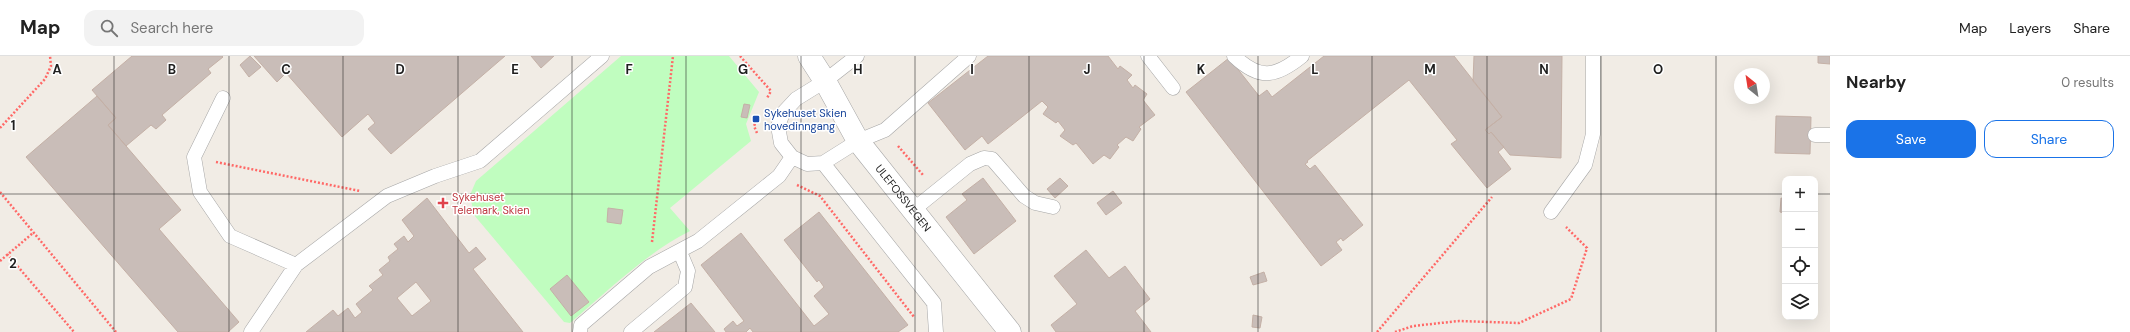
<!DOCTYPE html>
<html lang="en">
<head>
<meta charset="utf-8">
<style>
	:root { --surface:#fff; --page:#f2f2f2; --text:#222; --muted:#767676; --line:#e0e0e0; --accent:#1a73e8 }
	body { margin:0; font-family:"DM Sans",sans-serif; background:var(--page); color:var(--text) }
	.controls { position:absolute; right:12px; bottom:12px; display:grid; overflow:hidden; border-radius:8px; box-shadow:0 4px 16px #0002 }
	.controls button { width:36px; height:36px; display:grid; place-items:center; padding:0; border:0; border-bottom:1px solid var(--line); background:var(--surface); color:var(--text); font:20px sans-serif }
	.compass { position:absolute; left:1734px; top:12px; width:36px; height:36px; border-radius:50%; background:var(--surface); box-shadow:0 4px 16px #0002; rotate:330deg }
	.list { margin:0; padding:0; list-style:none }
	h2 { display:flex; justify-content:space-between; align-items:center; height:52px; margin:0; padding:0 16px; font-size:17px }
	h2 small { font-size:13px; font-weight:400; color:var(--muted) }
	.actions { display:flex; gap:8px; padding:12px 16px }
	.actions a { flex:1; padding:9px 0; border:1px solid var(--accent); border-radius:12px; text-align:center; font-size:14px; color:var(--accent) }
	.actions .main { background:var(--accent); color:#fff }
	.icon { flex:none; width:22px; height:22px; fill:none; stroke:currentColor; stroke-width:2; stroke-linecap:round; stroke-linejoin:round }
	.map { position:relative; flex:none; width:1830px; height:276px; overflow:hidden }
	header { display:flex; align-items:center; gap:24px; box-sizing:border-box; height:56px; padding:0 20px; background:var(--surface); border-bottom:1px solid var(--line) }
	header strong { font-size:19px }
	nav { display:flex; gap:22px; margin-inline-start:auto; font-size:14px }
	.search { width:280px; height:36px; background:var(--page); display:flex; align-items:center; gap:10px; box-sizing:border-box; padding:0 14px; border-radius:12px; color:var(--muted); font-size:15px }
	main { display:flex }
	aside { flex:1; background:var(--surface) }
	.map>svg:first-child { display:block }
	.park { fill:#c0fdbf }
	.building { fill:#c9bdb8; stroke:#c4b0a6; fill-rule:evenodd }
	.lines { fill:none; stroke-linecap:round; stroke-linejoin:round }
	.lane-casing { stroke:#a6a6a6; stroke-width:15 }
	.street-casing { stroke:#a6a6a6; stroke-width:23 }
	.path { stroke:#ff6967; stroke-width:2.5; stroke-dasharray:2 2; stroke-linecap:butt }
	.lane { stroke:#fff; stroke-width:14 }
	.street { stroke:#fff; stroke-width:22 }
	.grid { fill:none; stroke:#1f1f1f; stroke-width:1; stroke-opacity:0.55 }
	.transit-dot { fill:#1a4fb4; stroke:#fff; stroke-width:1.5 }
	.health-dot { fill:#e0444e; stroke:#fff; stroke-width:1.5 }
	.labels { text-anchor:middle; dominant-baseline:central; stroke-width:3; stroke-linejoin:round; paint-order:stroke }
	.transit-label { font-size:11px; fill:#164399; stroke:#fff; text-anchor:start }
	.health-label { font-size:11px; fill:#be3a42; stroke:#fff; text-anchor:start }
	.street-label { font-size:11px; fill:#1f1f1f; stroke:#fff }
	.grid-label { font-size:13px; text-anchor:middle; font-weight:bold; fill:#1f1f1f; stroke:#fff; stroke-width:3; stroke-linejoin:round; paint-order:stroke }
</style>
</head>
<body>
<header>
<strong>Map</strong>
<div class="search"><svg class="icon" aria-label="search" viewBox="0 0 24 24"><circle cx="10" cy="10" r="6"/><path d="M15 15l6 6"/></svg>Search here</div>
<nav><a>Map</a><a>Layers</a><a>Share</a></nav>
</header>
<main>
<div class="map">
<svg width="1830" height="276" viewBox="0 0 1830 276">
	<rect width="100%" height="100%" fill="#f1ece5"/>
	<path class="park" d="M 621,0 L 729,0 L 759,36 L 746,68 L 751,85 L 670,152 L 690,175 C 646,197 608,235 570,267 L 564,266 L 474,159 L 470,139 L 476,125 Z"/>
	<path class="building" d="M 132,0 L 222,0 L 223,1 L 208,13 L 211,17 L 162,59 L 166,64 L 156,73 L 151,69 L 126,90 L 108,69 L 116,62 L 92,34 Z
		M 250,0 L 261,11 L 249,21 L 240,9 Z
		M 254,0 L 505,0 L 391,98 L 368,73 L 375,67 L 368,58 L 342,81 L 286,17 L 277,26 Z
		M 531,0 L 554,0 L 541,12 Z
		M 988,0 L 1108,0 L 1118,13 L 1120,10 L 1132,19 L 1127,24 L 1133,32 L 1135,29 L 1147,38 L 1143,44 L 1155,59 L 1139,71 L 1141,73 L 1133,85 L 1126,81 L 1117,89 L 1119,91 L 1110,103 L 1104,99 L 1093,108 L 1076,87 L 1073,89 L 1060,80 L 1065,74 L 1058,65 L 1056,67 L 1043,58 L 1048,51 L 1042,45 L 988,88 L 982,80 L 965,94 L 928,47 Z
		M 1324,0 L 1454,0 L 1502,61 L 1485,74 L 1489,78 L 1491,76 L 1504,91 L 1498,96 L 1511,113 L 1487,132 L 1451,88 L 1457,84 L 1409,24 L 1307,105 L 1308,106 L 1305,108 L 1310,113 L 1315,109 L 1363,169 L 1343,185 L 1341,182 L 1336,186 L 1342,194 L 1321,210 L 1186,36 L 1229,2 L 1259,40 L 1267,34 L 1272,41 Z
		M 1474,0 L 1562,0 L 1561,102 L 1510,99 L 1491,76 L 1489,78 L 1485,74 L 1502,61 L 1473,25 Z
		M 1818,0 L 1830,0 L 1830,8 L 1818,7 Z
		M 97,40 L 116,62 L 108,69 L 181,154 L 159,173 L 239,266 L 228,276 L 178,276 L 26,101 Z
		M 744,48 L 750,49 L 747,62 L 741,61 Z
		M 1776,60 L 1811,61 L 1810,98 L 1775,97 Z
		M 983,122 L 1016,165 L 974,198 L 946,161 L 967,144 L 962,138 Z
		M 1060,122 L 1068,130 L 1055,142 L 1047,133 Z
		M 1113,135 L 1122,147 L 1106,159 L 1097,147 Z
		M 427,142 L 469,197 L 476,191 L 486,203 L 473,213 L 523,276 L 306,276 L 333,254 L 338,260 L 348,252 L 355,262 L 362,256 L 356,248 L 373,234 L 369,230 L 383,219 L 379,214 L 390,205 L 388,201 L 398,193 L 394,188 L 404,180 L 408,186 L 414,180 L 402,164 ZM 416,226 L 431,245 L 412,260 L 397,242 Z
		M 1781,142 L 1785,143 L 1785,157 L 1780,156 Z
		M 608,152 L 623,154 L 621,168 L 607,166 Z
		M 819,156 L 908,269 L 898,276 L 753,276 L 750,272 L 746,276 L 726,276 L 724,273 L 733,265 L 737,270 L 744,265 L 701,209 L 741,177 L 814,270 L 829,258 L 814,240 L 824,231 L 819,224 L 817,226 L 784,184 Z
		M 1086,194 L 1109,222 L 1125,210 L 1150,243 L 1135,255 L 1151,276 L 1056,276 L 1051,269 L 1077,248 L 1054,220 Z
		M 1264,216 L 1267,225 L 1253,229 L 1250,221 Z
		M 567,219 L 589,246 L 571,260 L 550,233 Z
		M 691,247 L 715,276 L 654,276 Z
		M 1253,259 L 1262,261 L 1260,272 L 1252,271 Z"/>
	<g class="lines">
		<g class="lane-casing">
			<path id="lane" d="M 857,0 L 825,25 L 796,43 L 783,57 L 778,70 L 781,87 L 792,101 L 807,108 L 823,107 L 858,85 L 885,74 L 969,0
				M 1148,0 L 1173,32
				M 1234,0 C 1259,24 1275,22 1302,0
				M 223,42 L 194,101 L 200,136 L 230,180 L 296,209
				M 1815,79 L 1830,79
				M 823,107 L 934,247 L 936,276
				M 913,154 L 970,108 L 984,102 L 992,103 L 1024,140 L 1035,147 L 1053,151
				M 1551,156 L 1585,109 L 1593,78 L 1593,0
				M 251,276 L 296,209 L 387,140 L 435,120 L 480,105 L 602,0
				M 580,276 L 581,269 L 649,211 L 698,185 L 779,120 L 792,101
				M 631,276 L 685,231 L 688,215 L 680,196"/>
		</g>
		<g class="street-casing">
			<g id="street">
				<path id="s1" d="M 809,0 L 825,25 L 858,85 L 1010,276"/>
			</g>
		</g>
		<path class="path" d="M 740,0 L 771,35 L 767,42
			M 0,72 L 45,23 L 51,10 L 50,0
			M 757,77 L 754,70 L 757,63
			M 898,90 L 923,119
			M 216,106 L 360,135
			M 797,129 L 820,140 L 914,261
			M 0,136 L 116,276
			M 652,186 L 673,0
			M 7,198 L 74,276
			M 0,205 L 33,177
			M 1377,276 L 1492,141
			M 1395,276 L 1413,270 L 1459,265 L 1519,267 L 1571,243 L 1587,192 L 1566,171"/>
		<use href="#lane" class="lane"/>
		<use href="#street" class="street"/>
	</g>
	<path class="grid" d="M 114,0 L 114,276M 229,0 L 229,276M 343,0 L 343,276M 458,0 L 458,276M 572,0 L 572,276M 686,0 L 686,276M 801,0 L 801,276M 915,0 L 915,276M 1029,0 L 1029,276M 1144,0 L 1144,276M 1258,0 L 1258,276M 1372,0 L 1372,276M 1487,0 L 1487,276M 1601,0 L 1601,276M 1716,0 L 1716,276M 0,138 L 1785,138M 1815,138 L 1830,138"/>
	<rect class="transit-dot" x="752" y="59" width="8" height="8" rx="2"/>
	<path class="health-dot" d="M441 141h4v4h4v4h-4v4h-4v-4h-4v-4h4z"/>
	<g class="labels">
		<g class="transit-label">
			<text x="764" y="57">Sykehuset Skien<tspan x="764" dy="13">hovedinngang</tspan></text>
		</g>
		<g class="health-label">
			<text x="452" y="141">Sykehuset<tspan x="452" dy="13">Telemark, Skien</tspan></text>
		</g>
		<g class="street-label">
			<text stroke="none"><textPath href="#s1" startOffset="171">ULEFOSSVEGEN</textPath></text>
		</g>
	</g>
	<g class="grid-label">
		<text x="57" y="18">A</text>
		<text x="172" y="18">B</text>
		<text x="286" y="18">C</text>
		<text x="400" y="18">D</text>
		<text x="515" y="18">E</text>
		<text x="629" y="18">F</text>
		<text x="743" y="18">G</text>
		<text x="858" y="18">H</text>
		<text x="972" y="18">I</text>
		<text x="1087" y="18">J</text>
		<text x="1201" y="18">K</text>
		<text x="1315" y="18">L</text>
		<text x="1430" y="18">M</text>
		<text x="1544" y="18">N</text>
		<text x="1658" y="18">O</text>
		<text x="13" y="74">1</text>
		<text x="13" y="212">2</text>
	</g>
</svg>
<div class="controls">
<button>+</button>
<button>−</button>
<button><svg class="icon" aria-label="locate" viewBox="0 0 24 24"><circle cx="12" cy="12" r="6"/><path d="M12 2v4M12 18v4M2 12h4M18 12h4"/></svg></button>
<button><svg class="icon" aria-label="layers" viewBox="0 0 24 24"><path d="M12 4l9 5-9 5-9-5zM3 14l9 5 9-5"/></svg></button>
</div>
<svg class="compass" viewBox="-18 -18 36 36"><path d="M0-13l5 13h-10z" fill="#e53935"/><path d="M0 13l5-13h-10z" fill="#767676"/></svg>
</div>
<aside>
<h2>Nearby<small>0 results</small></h2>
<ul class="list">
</ul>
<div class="actions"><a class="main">Save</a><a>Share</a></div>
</aside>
</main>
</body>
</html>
